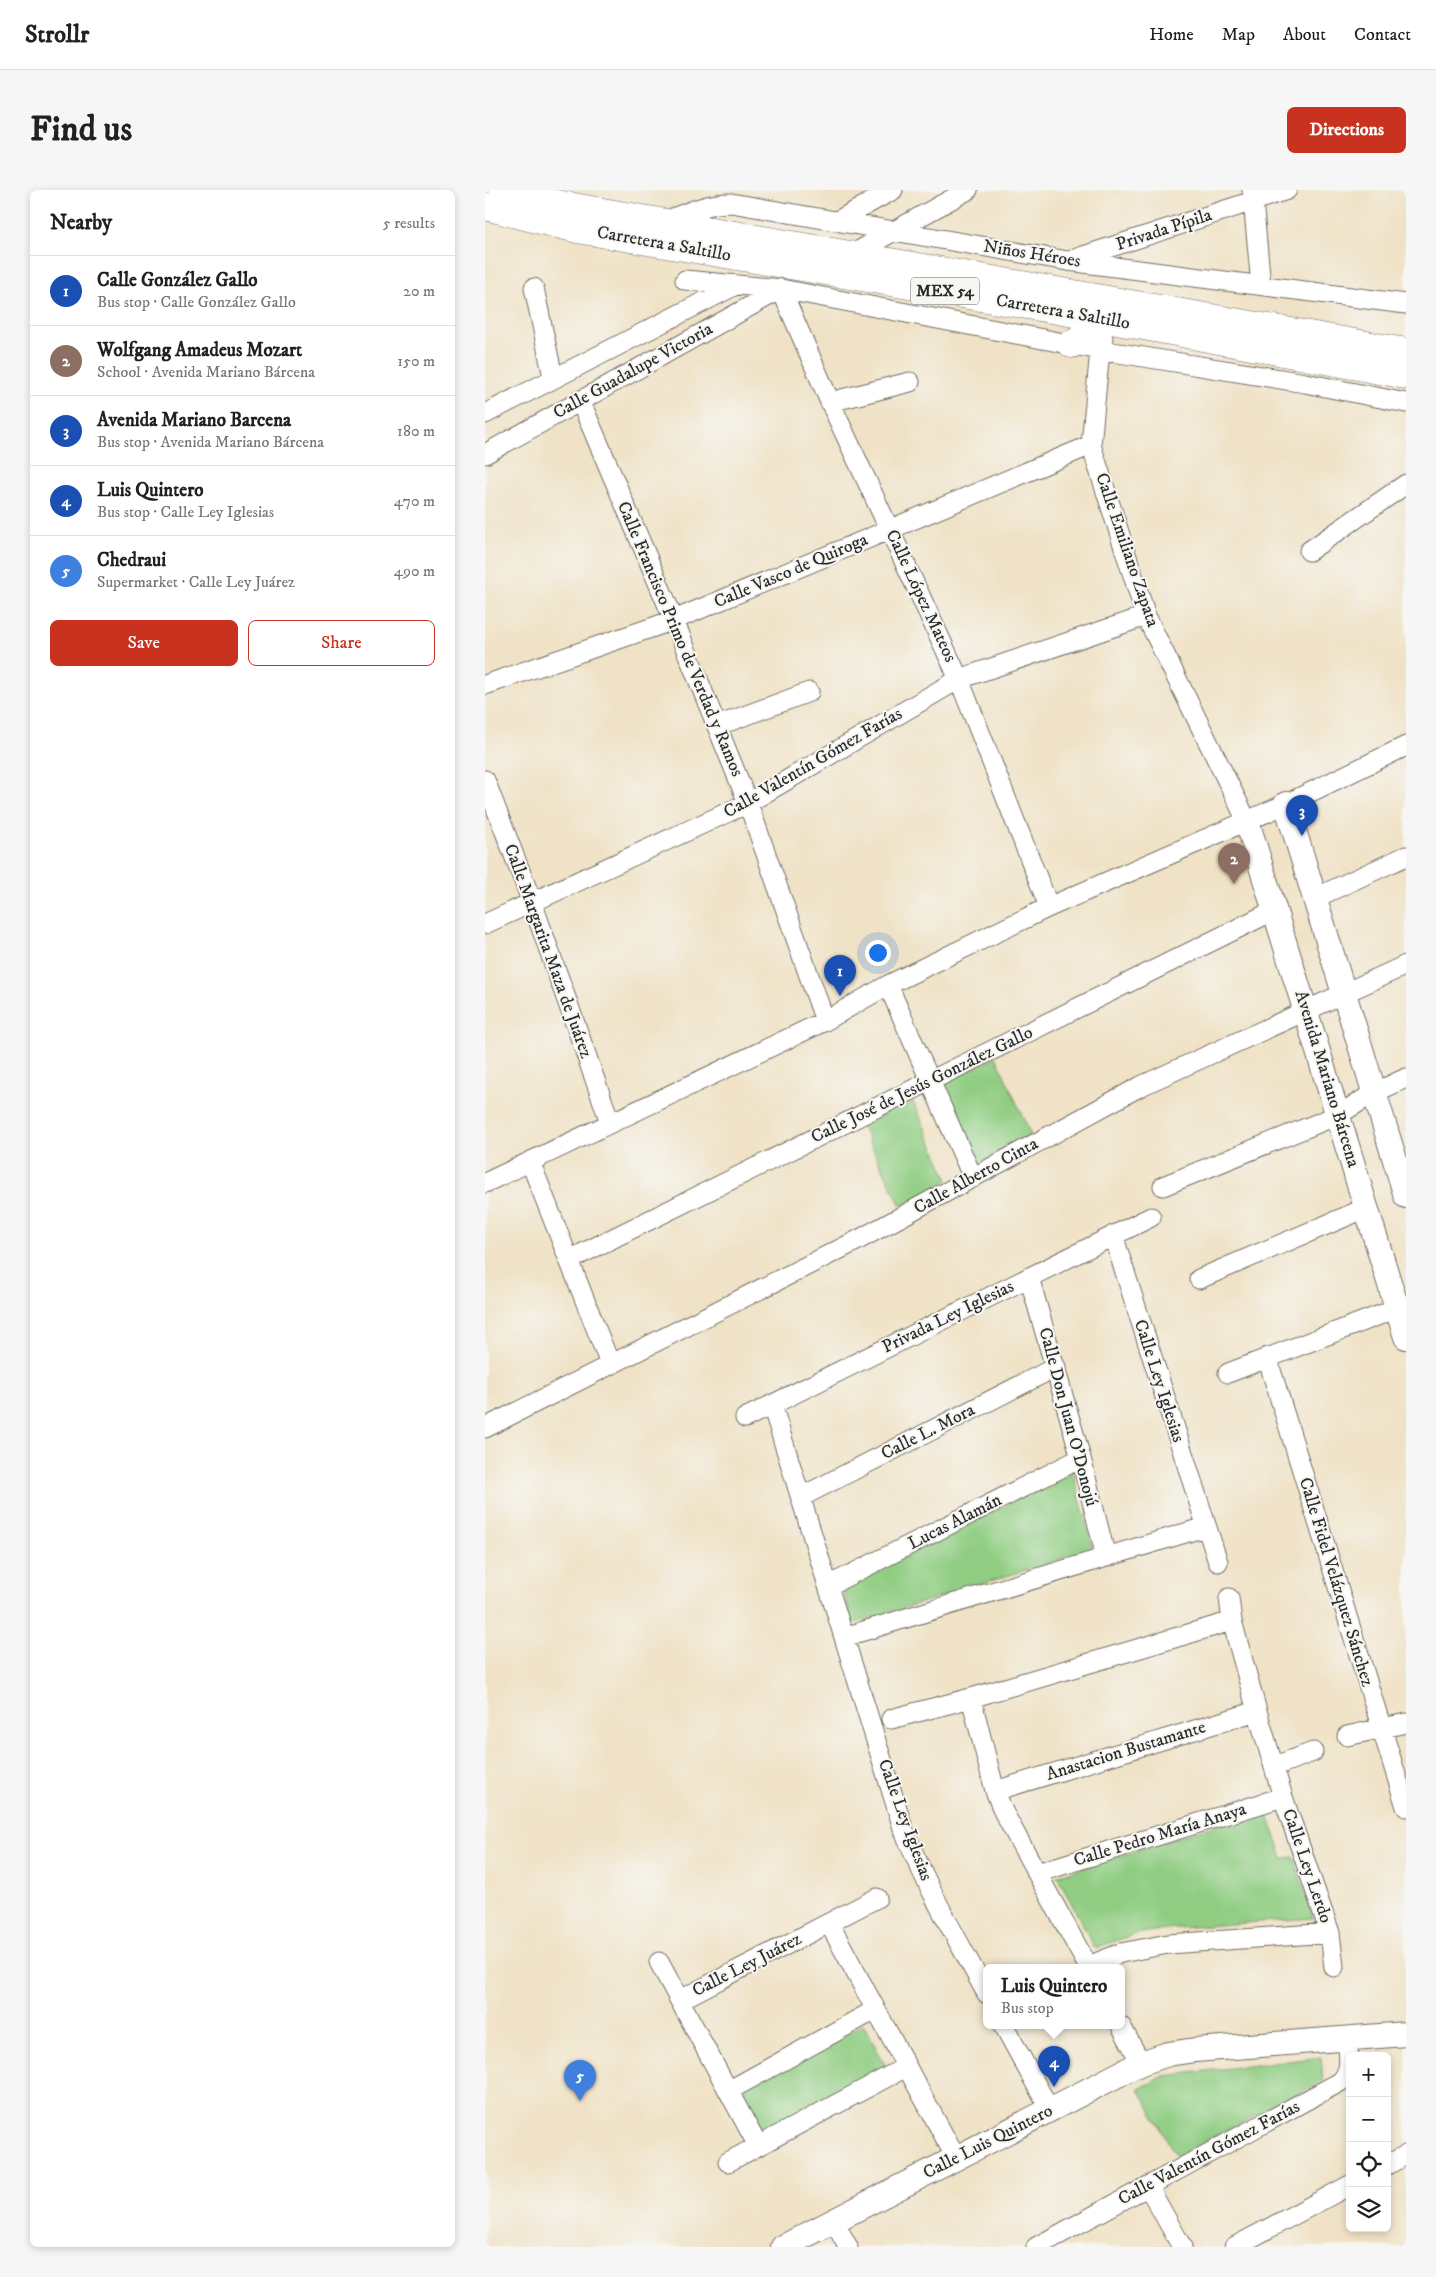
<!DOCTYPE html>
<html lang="en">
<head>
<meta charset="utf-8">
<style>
	:root { --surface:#fff; --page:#f6f6f6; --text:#202124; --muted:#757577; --line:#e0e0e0; --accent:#c8321e }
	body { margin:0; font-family:"IM FELL DW Pica",serif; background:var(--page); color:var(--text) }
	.controls { position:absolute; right:15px; bottom:15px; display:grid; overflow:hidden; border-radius:8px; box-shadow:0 2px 8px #0003 }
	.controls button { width:45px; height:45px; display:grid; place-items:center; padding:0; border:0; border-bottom:1px solid var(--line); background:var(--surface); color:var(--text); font:25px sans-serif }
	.you { position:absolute; left:392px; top:762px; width:18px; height:18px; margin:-12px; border:4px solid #fff; border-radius:50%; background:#1a73e8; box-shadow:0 0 0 8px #1a73e833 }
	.badge { display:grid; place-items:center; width:32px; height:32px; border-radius:50%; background:var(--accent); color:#fff; font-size:16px; font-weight:700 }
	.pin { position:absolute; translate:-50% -41px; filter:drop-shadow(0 1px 2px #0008) }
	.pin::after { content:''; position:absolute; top:26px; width:18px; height:15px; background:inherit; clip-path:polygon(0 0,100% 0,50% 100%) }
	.popup { position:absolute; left:498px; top:1774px; width:142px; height:65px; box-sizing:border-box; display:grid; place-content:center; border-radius:8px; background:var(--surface); filter:drop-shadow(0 1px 4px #0005); font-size:16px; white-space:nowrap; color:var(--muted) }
	.popup b { font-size:19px; color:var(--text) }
	.popup::after { content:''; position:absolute; left:50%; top:100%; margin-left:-10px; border:10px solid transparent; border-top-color:var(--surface) }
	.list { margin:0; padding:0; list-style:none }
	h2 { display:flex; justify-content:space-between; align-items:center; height:65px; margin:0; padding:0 20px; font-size:21px }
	h2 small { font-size:16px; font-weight:400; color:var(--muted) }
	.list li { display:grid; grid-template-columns:32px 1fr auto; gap:15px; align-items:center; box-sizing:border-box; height:70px; padding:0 20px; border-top:1px solid var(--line) }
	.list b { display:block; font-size:19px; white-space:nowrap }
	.list p { margin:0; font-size:16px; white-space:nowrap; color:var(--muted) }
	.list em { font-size:16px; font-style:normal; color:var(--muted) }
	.actions { display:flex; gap:10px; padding:15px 20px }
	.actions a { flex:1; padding:11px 0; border:1px solid var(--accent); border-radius:8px; text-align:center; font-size:18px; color:var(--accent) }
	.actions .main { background:var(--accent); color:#fff }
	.icon { flex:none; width:28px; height:28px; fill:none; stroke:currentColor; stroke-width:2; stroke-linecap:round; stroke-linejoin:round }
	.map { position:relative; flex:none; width:921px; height:2057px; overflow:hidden; border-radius:8px }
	header { display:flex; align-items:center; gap:30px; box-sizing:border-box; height:70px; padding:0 25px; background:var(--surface); border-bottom:1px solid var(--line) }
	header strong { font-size:24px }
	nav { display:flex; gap:28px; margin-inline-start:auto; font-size:18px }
	.intro { display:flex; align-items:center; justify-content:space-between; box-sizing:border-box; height:120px; padding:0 30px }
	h1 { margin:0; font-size:35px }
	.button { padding:12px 22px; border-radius:8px; background:var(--accent); color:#fff; font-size:18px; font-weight:700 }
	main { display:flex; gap:30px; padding:0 30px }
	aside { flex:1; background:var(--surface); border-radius:8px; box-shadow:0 2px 8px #0003 }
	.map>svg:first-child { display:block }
	.green { fill:#90cd82; stroke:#5e7c56 }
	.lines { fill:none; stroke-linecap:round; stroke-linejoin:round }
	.minor-casing { stroke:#706b61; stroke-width:21 }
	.tertiary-casing { stroke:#706b61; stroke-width:26 }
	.primary-casing { stroke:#706b61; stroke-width:29 }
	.minor { stroke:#fff; stroke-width:19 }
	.tertiary { stroke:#fff; stroke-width:24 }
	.primary { stroke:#fff; stroke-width:28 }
	.labels { text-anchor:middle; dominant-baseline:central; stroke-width:4; stroke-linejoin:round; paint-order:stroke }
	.shield { fill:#f6f6f2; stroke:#686867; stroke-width:1 }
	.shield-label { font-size:16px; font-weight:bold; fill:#2b2b2b }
	.street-label { font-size:18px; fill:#2b2b2b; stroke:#f6f6f2 }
</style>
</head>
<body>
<header>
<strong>Strollr</strong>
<nav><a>Home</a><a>Map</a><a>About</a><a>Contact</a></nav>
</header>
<div class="intro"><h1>Find us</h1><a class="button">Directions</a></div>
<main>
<aside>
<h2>Nearby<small>5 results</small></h2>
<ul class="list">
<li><span class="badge" style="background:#1a4fb4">1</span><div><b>Calle González Gallo</b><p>Bus stop · Calle González Gallo</p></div><em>20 m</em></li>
<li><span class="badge" style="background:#8d6e63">2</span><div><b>Wolfgang Amadeus Mozart</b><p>School · Avenida Mariano Bárcena</p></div><em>150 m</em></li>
<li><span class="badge" style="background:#1a4fb4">3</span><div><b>Avenida Mariano Barcena</b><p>Bus stop · Avenida Mariano Bárcena</p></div><em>180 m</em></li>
<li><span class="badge" style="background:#1a4fb4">4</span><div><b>Luis Quintero</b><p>Bus stop · Calle Ley Iglesias</p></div><em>470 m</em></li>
<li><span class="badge" style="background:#3f7fe0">5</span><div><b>Chedraui</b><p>Supermarket · Calle Ley Juárez</p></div><em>490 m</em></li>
</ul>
<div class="actions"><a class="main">Save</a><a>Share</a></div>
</aside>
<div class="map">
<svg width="921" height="2057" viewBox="0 0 921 2057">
	<rect width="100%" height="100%" fill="#f6f6f2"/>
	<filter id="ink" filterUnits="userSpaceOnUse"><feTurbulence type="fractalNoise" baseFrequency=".02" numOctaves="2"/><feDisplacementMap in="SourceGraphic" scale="10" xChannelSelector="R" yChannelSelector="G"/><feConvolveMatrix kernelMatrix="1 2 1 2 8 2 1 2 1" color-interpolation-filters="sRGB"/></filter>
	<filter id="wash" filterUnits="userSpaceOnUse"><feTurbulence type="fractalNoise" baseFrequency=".0096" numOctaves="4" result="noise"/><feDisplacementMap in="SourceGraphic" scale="20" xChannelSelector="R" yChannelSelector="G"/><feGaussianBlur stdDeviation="1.12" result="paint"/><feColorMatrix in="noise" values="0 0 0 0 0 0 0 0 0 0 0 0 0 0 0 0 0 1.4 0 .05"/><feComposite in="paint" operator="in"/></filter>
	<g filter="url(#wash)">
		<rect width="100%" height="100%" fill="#f0e2c6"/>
		<path class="green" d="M 511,867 L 546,945 L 492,974 L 456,894 Z
			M 427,909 L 463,990 L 416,1016 L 376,935 Z
			M 588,1281 L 608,1359 L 368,1434 L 357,1399 Z
			M 781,1619 L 798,1668 L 809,1667 L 828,1728 L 681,1739 L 651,1744 L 610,1758 L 572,1686 Z
			M 378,1834 L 403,1880 L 277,1948 L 253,1902 Z
			M 836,1867 L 838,1891 L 691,1966 L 654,1899 L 679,1886 Z"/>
	</g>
	<g filter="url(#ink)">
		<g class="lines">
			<g class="minor-casing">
				<path id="minor" d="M 767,0 L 776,95
					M 352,31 L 408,0
					M 178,32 C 201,23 221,13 246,13 L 583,71 L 921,114
					M 366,65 L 483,0
					M 589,69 L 802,0
					M 200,90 L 296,99 L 615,160 L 820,193 L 921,213
					M 49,98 L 68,187
					M 296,99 L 345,212 L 474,489 L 564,717
					M 618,148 L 615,160 L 606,255 L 661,426 L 762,631
					M 95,210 L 189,430 L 263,613 L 340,831
					M 345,212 L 425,192
					M 0,224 L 249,96
					M 0,264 L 296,99
					M 824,361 L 921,294
					M 0,495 L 189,430 L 606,255
					M 232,536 L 324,502
					M 0,590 L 47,712 L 125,932
					M 830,708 L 921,666
					M 0,734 L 263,613 L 474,489 L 661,426
					M 403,795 L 488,988
					M 45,971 L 125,1174
					M 0,993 L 340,831 L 403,795 L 564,717 L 801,614 L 921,556
					M 678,996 L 853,925 L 889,903 L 921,888
					M 628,1045 L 733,1372
					M 84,1070 L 790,720
					M 544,1087 L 596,1268 L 621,1367
					M 714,1089 L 881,1018
					M 782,1167 L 921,1617
					M 743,1183 L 921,1115
					M 287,1215 L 418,1638 C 441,1696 472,1749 502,1804
					M 260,1228 L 666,1027
					M 0,1238 L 375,1049 L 656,896 L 921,775
					M 316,1307 L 571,1177
					M 343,1396 L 596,1268
					M 744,1408 L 747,1431 L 772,1521 L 798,1607 L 845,1743 L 849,1777
					M 359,1447 L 720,1337
					M 486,1508 L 510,1601 L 519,1623 L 604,1778
					M 406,1529 L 486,1508 L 747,1431
					M 862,1546 L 921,1533
					M 790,1576 L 828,1562
					M 510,1601 L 772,1521
					M 552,1683 L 798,1607
					M 344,1733 L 471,1968
					M 174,1772 L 273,1956
					M 603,1776 L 636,1763 L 683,1754 L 845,1743
					M 195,1810 L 392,1708
					M 519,1836 L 565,1920
					M 636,1836 L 656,1873
					M 243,1901 L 390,1820
					M 243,1972 L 421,1877
					M 902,1975 L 921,1965
					M 663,1996 L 697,2057
					M 349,2031 L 363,2057
					M 551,2057 L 855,1892 C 868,1880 863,1864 862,1848
					M 749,2057 L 865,1995"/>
			</g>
			<g class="tertiary-casing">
				<path id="tertiary" d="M 801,614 L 921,1006
					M 762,631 L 921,1147
					M 298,2057 L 656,1873 L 683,1864 L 710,1860 L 921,1844"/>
			</g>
			<g class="primary-casing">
				<path id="primary" d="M 18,0 L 60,12 L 921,162
					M 0,16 L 92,39 L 578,121 L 921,185
					M 587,154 L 622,130"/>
			</g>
			<use href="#minor" class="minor"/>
			<use href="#tertiary" class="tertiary"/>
			<use href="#primary" class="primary"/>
		</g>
	</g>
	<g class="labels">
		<rect class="shield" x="426" y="87.5" width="68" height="27" rx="4"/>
		<g class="shield-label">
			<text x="460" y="101">MEX 54</text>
		</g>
		<g class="street-label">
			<text transform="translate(679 40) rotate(-18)">Privada Pípila</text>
			<text transform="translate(179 54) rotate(10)">Carretera a Saltillo</text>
			<text transform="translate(547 64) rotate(9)">Niños Héroes</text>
			<text transform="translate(578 122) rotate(10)">Carretera a Saltillo</text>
			<text transform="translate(148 181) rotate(-29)">Calle Guadalupe Victoria</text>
			<text transform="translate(642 360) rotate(71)">Calle Emiliano Zapata</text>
			<text transform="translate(306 381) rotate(-23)">Calle Vasco de Quiroga</text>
			<text transform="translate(436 406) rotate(65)">Calle López Mateos</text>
			<text transform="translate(195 449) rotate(67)">Calle Francisco Primo de Verdad y Ramos</text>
			<text transform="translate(328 573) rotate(-30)">Calle Valentín Gómez Farías</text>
			<text transform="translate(63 761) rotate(70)">Calle Margarita Maza de Juárez</text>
			<text transform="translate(842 889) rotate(73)">Avenida Mariano Bárcena</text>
			<text transform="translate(437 895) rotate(-26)">Calle José de Jesús González Gallo</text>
			<text transform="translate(491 986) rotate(-29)">Calle Alberto Cinta</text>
			<text transform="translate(463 1127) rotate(-26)">Privada Ley Iglesias</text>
			<text transform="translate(674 1191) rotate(72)">Calle Ley Iglesias</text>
			<text transform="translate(583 1227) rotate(75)">Calle Don Juan O'Donojú</text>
			<text transform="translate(443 1242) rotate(-27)">Calle L. Mora</text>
			<text transform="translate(470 1332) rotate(-27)">Lucas Alamán</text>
			<text transform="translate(851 1392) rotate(73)">Calle Fidel Velázquez Sánchez</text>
			<text transform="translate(641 1561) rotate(-17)">Anastacion Bustamante</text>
			<text transform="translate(420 1630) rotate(70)">Calle Ley Iglesias</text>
			<text transform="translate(675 1645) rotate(-17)">Calle Pedro María Anaya</text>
			<text transform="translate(822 1676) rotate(71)">Calle Ley Lerdo</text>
			<text transform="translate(262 1775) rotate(-27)">Calle Ley Juárez</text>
			<text transform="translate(503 1952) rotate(-27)">Calle Luis Quintero</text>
			<text transform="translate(724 1963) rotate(-28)">Calle Valentín Gómez Farías</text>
		</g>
	</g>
</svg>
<div class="controls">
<button>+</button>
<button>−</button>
<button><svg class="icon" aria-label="locate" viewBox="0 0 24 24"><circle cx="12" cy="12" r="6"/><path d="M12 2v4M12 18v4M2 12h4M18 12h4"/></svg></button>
<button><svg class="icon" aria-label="layers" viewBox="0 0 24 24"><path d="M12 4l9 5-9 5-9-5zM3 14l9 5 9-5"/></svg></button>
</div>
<div class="you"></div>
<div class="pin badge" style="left:355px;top:806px;background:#1a4fb4">1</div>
<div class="pin badge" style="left:749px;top:694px;background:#8d6e63">2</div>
<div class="pin badge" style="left:817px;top:646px;background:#1a4fb4">3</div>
<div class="pin badge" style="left:569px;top:1897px;background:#1a4fb4">4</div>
<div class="popup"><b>Luis Quintero</b>Bus stop</div>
<div class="pin badge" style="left:95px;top:1911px;background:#3f7fe0">5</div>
</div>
</main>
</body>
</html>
